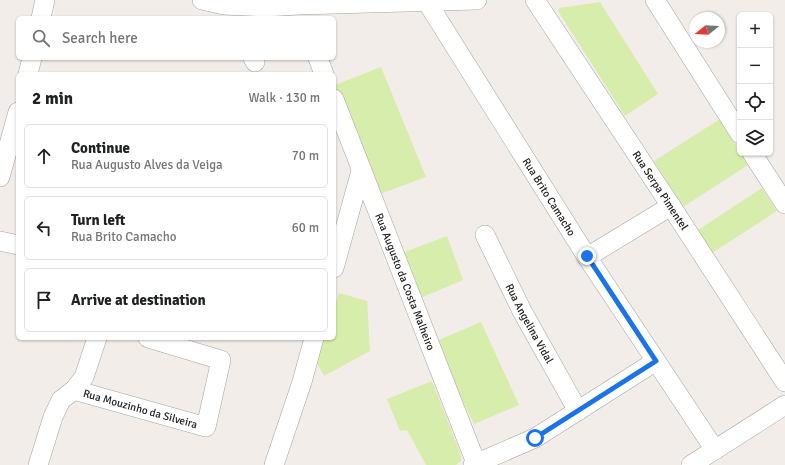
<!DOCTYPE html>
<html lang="en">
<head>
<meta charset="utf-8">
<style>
	:root { --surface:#fff; --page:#f6f6f6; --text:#202124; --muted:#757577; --line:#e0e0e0 }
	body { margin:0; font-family:Signika,sans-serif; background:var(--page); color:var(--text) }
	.controls { position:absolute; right:12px; top:12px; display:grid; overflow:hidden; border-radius:6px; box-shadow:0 1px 3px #0004 }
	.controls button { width:36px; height:36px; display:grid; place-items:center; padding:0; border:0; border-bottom:1px solid var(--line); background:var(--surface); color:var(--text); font:20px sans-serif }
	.compass { position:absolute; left:689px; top:12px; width:36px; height:36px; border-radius:50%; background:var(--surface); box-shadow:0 1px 3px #0004; rotate:252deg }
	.stop { position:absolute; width:12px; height:12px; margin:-9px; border:3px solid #1a73e8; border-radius:50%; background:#fff }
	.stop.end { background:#1a73e8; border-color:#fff; box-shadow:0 1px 4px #0008 }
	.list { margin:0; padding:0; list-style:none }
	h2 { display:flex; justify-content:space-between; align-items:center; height:52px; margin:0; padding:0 16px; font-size:17px }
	h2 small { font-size:13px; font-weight:400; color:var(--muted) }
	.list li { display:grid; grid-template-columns:26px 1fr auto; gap:12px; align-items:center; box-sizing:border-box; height:64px; margin:0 8px 8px; padding:0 8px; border:1px solid var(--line); border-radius:6px }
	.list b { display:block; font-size:15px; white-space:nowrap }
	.list p { margin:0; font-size:13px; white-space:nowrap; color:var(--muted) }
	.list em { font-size:13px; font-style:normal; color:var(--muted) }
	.icon { flex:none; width:22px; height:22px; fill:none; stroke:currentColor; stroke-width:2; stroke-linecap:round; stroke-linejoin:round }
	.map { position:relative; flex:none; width:785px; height:465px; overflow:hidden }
	.search { position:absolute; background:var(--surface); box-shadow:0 1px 3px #0004; left:16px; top:16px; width:320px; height:44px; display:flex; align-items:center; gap:10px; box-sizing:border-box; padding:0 14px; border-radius:6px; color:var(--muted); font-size:15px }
	.panel { position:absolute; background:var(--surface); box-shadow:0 1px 3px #0004; left:16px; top:72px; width:320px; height:268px; border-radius:6px }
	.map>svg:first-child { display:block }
	.grass { fill:#d7edac }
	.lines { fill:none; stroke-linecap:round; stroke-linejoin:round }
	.minor-casing { stroke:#a5a5a5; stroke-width:20 }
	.minor { stroke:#fff; stroke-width:19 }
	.route { stroke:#1a73e8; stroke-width:5 }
	.labels { text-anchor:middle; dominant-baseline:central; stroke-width:4; stroke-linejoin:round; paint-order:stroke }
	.street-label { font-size:11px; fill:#212121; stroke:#fff }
</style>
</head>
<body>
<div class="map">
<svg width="785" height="465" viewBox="0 0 785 465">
	<rect width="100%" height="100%" fill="#f2ede8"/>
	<path class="grass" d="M 600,2 L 658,94 L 625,116 L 558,11 L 559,8 Z
		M 381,67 L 426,177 L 380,194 L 335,85 Z
		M 720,119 L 748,165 L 683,207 L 654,161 Z
		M 762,188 L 777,211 L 712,253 L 698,230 Z
		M 447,236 L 463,280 L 418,299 L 402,253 Z
		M 339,293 L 367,301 L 370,351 L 324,376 L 317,363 L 325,338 L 334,338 L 334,308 Z
		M 481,322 L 519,405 L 474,424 L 434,342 Z
		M 432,381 L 461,455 L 461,461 L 456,465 L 426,465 L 407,430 L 400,431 L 387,399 Z"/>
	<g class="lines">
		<g class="minor-casing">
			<g id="minor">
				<path d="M 202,0 L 224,5 L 266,7 L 298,5 L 477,0"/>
				<path id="s1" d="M 535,0 L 671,206 L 785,382"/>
				<path d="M 655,0 L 740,134"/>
				<path id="s2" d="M 427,2 L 587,257 L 715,450"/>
				<path d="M 41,18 L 45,0"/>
				<path d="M 253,58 L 255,62"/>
				<path d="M 318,58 L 324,74"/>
				<path d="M 28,74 L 32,58"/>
				<path id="s3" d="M 334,99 L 476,463"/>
				<path d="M 752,153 L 785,204"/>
				<path d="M 0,177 L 18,112"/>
				<path id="s4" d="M 485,235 L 522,311 L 578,411"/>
				<path d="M 0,241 L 18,245"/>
				<path d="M 587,257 L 671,206"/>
				<path d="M 334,268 L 361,171"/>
				<path id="s5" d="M 74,390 L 206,427 L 221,360 L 148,338"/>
				<path d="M 38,465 L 53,417 L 61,400 L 74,390 L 84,377 L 97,338"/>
				<path d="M 274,465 L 302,382 L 314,338"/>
				<path d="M 473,465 L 535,438 L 656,361"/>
				<path d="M 691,465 L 785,405"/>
			</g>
		</g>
		<use href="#minor" class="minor"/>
	</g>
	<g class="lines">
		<path class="route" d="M 535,438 L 656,361 L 587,256"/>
	</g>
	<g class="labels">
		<g class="street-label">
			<text stroke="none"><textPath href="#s1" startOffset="228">Rua Serpa Pimentel</textPath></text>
			<text stroke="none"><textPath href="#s2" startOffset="230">Rua Brito Camacho</textPath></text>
			<text stroke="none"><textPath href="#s3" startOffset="196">Rua Augusto da Costa Malheiro</textPath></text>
			<text stroke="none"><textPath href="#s4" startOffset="99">Rua Angelina Vidal</textPath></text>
			<text stroke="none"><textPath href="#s5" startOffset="69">Rua Mouzinho da Silveira</textPath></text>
		</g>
	</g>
</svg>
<div class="controls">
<button>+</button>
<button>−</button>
<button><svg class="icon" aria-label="locate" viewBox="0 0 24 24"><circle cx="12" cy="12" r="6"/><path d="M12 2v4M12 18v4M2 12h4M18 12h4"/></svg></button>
<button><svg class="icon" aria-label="layers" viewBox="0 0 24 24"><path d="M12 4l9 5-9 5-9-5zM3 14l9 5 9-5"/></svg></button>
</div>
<svg class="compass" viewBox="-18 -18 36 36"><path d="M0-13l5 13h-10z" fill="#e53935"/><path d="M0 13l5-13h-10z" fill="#757577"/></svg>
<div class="stop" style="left:535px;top:438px"></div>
<div class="stop end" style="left:587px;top:256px"></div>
<div class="search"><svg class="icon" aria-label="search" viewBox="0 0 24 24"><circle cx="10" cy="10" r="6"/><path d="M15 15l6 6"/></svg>Search here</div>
<section class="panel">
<h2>2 min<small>Walk · 130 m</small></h2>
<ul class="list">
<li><svg class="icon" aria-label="ahead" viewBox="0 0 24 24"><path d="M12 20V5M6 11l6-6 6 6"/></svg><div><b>Continue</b><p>Rua Augusto Alves da Veiga</p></div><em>70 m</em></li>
<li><svg class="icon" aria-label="left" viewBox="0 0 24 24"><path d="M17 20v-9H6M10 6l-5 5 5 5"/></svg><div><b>Turn left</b><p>Rua Brito Camacho</p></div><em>60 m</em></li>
<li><svg class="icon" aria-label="arrive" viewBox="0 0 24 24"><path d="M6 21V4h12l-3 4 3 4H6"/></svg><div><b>Arrive at destination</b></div></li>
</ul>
</section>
</div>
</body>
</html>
